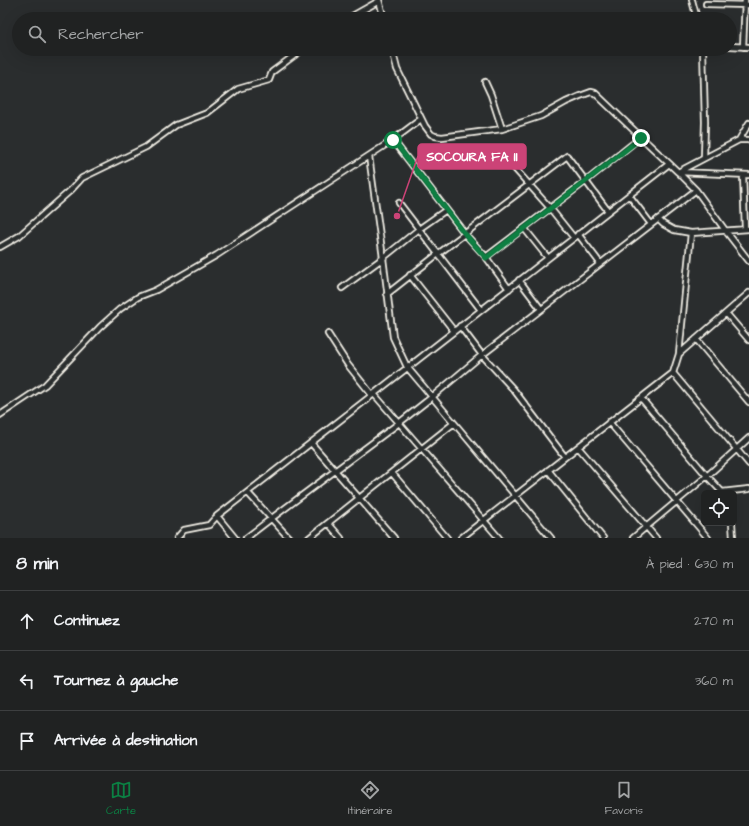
<!DOCTYPE html>
<html lang="fr">
<head>
<meta charset="utf-8">
<style>
	:root { --surface:#202222; --page:#282a2a; --text:#f1f3f6; --muted:#a2a4a5; --line:#3d3f40; --accent:#0b8043 }
	body { margin:0; font-family:"Architects Daughter",sans-serif; background:var(--page); color:var(--text) }
	.controls { position:absolute; right:12px; bottom:12px; display:grid; overflow:hidden; border-radius:6px; box-shadow:0 4px 16px #0002 }
	.controls button { width:36px; height:36px; display:grid; place-items:center; padding:0; border:0; border-bottom:1px solid var(--line); background:var(--surface); color:var(--text); font:20px sans-serif }
	.stop { position:absolute; width:12px; height:12px; margin:-9px; border:3px solid #0b8043; border-radius:50%; background:#fff }
	.stop.end { background:#0b8043; border-color:#fff; box-shadow:0 1px 4px #0008 }
	.list { margin:0; padding:0; list-style:none }
	h2 { display:flex; justify-content:space-between; align-items:center; height:52px; margin:0; padding:0 16px; font-size:17px }
	h2 small { font-size:13px; font-weight:400; color:var(--muted) }
	.list li { display:grid; grid-template-columns:26px 1fr auto; gap:12px; align-items:center; box-sizing:border-box; height:60px; padding:0 16px; border-top:1px solid var(--line) }
	.list b { display:block; font-size:15px; white-space:nowrap }
	.list em { font-size:13px; font-style:normal; color:var(--muted) }
	.icon { flex:none; width:22px; height:22px; fill:none; stroke:currentColor; stroke-width:2; stroke-linecap:round; stroke-linejoin:round }
	.map { position:relative; flex:none; width:749px; height:538px; overflow:hidden }
	.search { position:absolute; background:var(--surface); box-shadow:0 4px 16px #0002; left:12px; right:12px; top:12px; height:44px; display:flex; align-items:center; gap:10px; box-sizing:border-box; padding:0 14px; border-radius:22px; color:var(--muted); font-size:15px }
	.sheet { height:232px; background:var(--surface) }
	nav { display:flex; justify-content:space-around; align-items:center; box-sizing:border-box; height:56px; border-top:1px solid var(--line); background:var(--surface); font-size:11px; color:var(--muted) }
	nav a { display:grid; justify-items:center; gap:2px }
	nav .on { color:var(--accent) }
	.map>svg:first-child { display:block }
	.lines { fill:none; stroke-linecap:round; stroke-linejoin:round }
	.minor-casing { stroke:#f4f1e8; stroke-width:8 }
	.minor { stroke:#2a2d2e; stroke-width:4.5 }
	.route { stroke:#0b8043; stroke-width:5 }
	.leader { fill:none; stroke:#cc4377; stroke-width:1.5 }
	.callout-dot { fill:#cc4377; stroke:#2a2d2e; stroke-width:1.5 }
	.callout { fill:#cc4377; stroke:#cc4377; stroke-width:1.5 }
	.callout-label { font-size:13px; text-anchor:middle; font-weight:bold; fill:#fff }
</style>
</head>
<body>
<div class="map">
<svg width="749" height="538" viewBox="0 0 749 538">
	<rect width="100%" height="100%" fill="#2a2d2e"/>
	<filter id="ink" filterUnits="userSpaceOnUse"><feTurbulence type="fractalNoise" baseFrequency=".025" numOctaves="2"/><feDisplacementMap in="SourceGraphic" scale="8" xChannelSelector="R" yChannelSelector="G"/><feConvolveMatrix kernelMatrix="1 2 1 2 8 2 1 2 1" color-interpolation-filters="sRGB"/></filter>
	<g filter="url(#ink)">
		<g class="lines">
			<g class="minor-casing">
				<path id="minor" d="M 379,0 L 384,19
					M 692,0 L 697,19
					M 706,4 L 749,5
					M 347,19 L 379,1
					M 730,46 L 749,47
					M 743,47 L 745,0
					M 392,49 L 397,69 L 425,126 L 431,134 L 435,136 L 442,137 L 502,129 L 541,116 L 566,102 L 580,96 L 591,92 L 595,93 L 641,137 L 678,172 L 696,190 L 725,230 L 749,261
					M 703,49 L 705,122 L 704,158
					M 485,82 L 491,95 L 502,129
					M 393,140 L 465,234 L 486,257 L 509,289
					M 739,140 L 749,140
					M 499,151 L 550,208 L 574,238
					M 369,156 L 383,258 L 393,337 L 407,367 L 551,538
					M 678,172 L 739,140 L 749,123
					M 679,172 L 749,175
					M 743,175 L 745,229
					M 629,195 L 651,224
					M 399,203 L 481,310
					M 658,219 L 663,224 L 674,230 L 691,233 L 749,229
					M 524,228 L 548,258
					M 578,234 L 600,263
					M 0,247 L 19,236 L 71,190 L 82,178 L 146,147 L 176,125 L 207,113 L 238,89 L 269,80 L 272,72 L 303,49
					M 486,257 L 586,181 L 641,137
					M 410,275 L 454,331
					M 519,280 L 541,309
					M 342,288 L 383,258 L 419,229 L 446,210
					M 387,294 L 438,254 L 567,156 L 608,211
					M 726,313 L 749,340
					M 460,326 L 482,355 L 514,390 L 565,457
					M 328,334 L 348,365 L 372,395
					M 696,339 L 749,402
					M 679,354 L 749,293
					M 673,373 L 749,464
					M 374,394 L 499,538
					M 641,398 L 707,476 L 722,492 L 749,489
					M 0,415 L 45,385 L 100,327 L 120,309 L 138,297 L 156,290 L 217,255 L 393,140 L 421,119
					M 609,422 L 708,538
					M 311,443 L 394,538
					M 578,447 L 656,538
					M 548,470 L 603,538
					M 392,473 L 447,538
					M 248,493 L 289,538
					M 217,516 L 235,538
					M 328,523 L 341,538
					M 732,523 L 733,538
					M 177,538 L 184,530 L 209,525 L 217,516 L 669,164
					M 246,538 L 272,518 L 399,423 L 432,397 L 482,355 L 696,190
					M 309,538 L 454,423
					M 461,538 L 673,373 L 679,354 L 691,233
					M 633,538 L 707,476 L 749,438"/>
			</g>
			<use href="#minor" class="minor"/>
		</g>
	</g>
	<g class="lines" filter="url(#ink)">
		<path class="route" d="M 393,140 L 465,234 L 486,258 L 586,181 L 641,138"/>
	</g>
	<path class="leader" d="M397 216L418 156"/>
	<circle class="callout-dot" cx="397" cy="216" r="4"/>
	<rect class="callout" x="418" y="144" width="108" height="25" rx="4"/>
	<g class="callout-label">
		<text x="472" y="161">SOCOURA FA II</text>
	</g>
</svg>
<div class="controls">
<button><svg class="icon" aria-label="locate" viewBox="0 0 24 24"><circle cx="12" cy="12" r="6"/><path d="M12 2v4M12 18v4M2 12h4M18 12h4"/></svg></button>
</div>
<div class="stop" style="left:393px;top:140px"></div>
<div class="stop end" style="left:641px;top:138px"></div>
<div class="search"><svg class="icon" aria-label="search" viewBox="0 0 24 24"><circle cx="10" cy="10" r="6"/><path d="M15 15l6 6"/></svg>Rechercher</div>
</div>
<section class="sheet">
<h2>8 min<small>À pied · 630 m</small></h2>
<ul class="list">
<li><svg class="icon" aria-label="ahead" viewBox="0 0 24 24"><path d="M12 20V5M6 11l6-6 6 6"/></svg><div><b>Continuez</b></div><em>270 m</em></li>
<li><svg class="icon" aria-label="left" viewBox="0 0 24 24"><path d="M17 20v-9H6M10 6l-5 5 5 5"/></svg><div><b>Tournez à gauche</b></div><em>360 m</em></li>
<li><svg class="icon" aria-label="arrive" viewBox="0 0 24 24"><path d="M6 21V4h12l-3 4 3 4H6"/></svg><div><b>Arrivée à destination</b></div></li>
</ul>
</section>
<nav>
<a class="on"><svg class="icon" aria-label="map" viewBox="0 0 24 24"><path d="M3 6l6-2 6 2 6-2v14l-6 2-6-2-6 2zM9 4v14M15 6v14"/></svg>Carte</a>
<a><svg class="icon" aria-label="directions" viewBox="0 0 24 24"><path d="M12 3l9 9-9 9-9-9zM9 14v-3h6M13 9l2 2-2 2"/></svg>Itinéraire</a>
<a><svg class="icon" aria-label="saved" viewBox="0 0 24 24"><path d="M7 4h10v16l-5-4-5 4z"/></svg>Favoris</a>
</nav>
</body>
</html>
